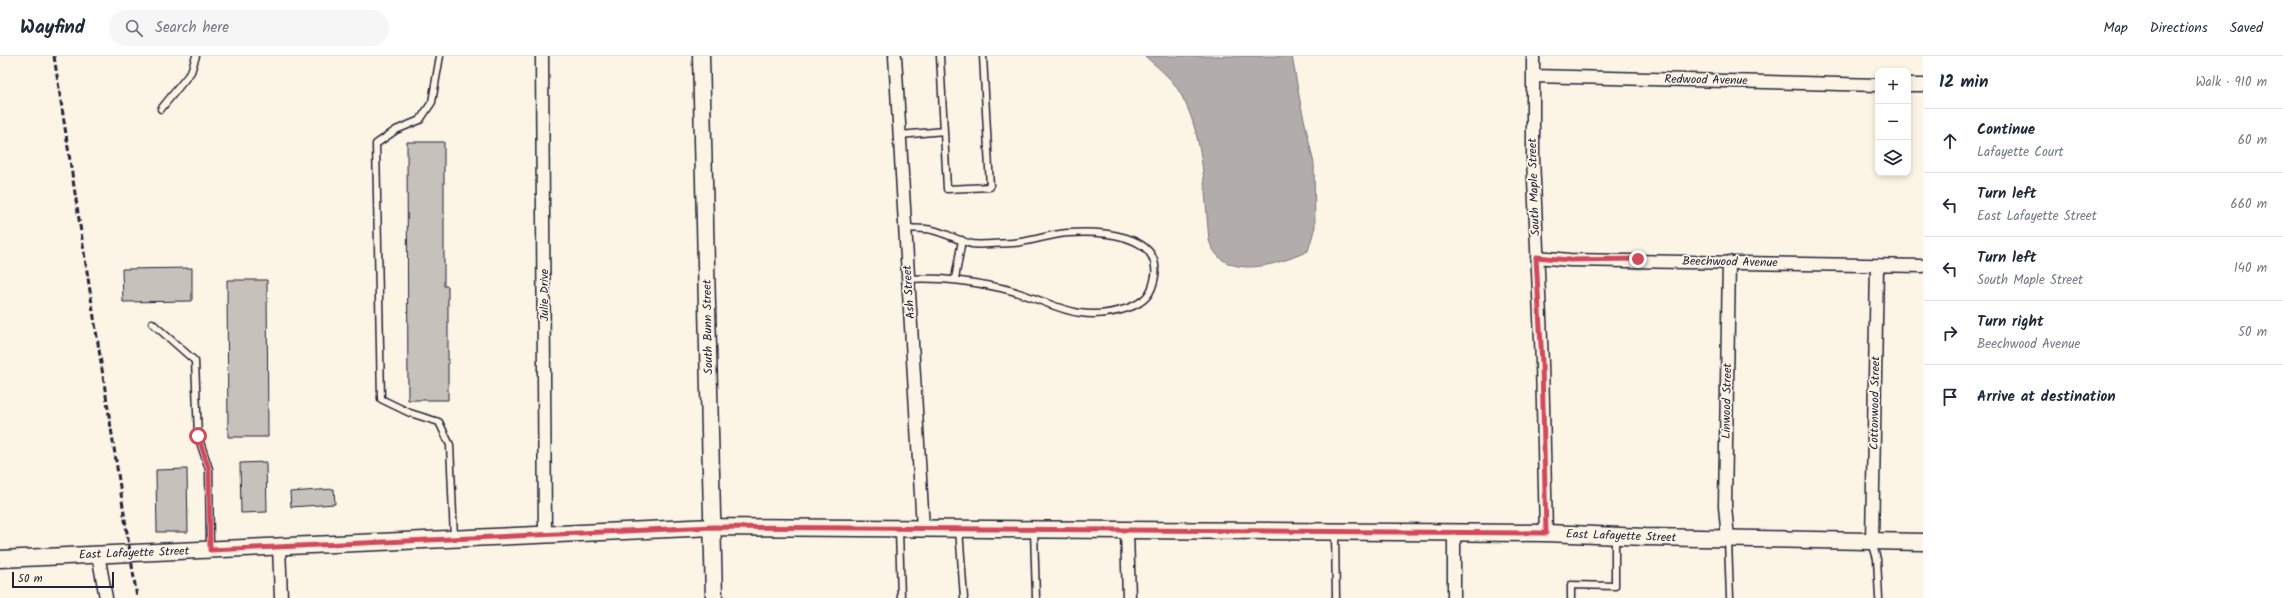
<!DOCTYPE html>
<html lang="en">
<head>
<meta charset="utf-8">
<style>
	:root { --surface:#fff; --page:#f6f6f7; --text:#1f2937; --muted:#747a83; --line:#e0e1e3 }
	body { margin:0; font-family:Kalam,sans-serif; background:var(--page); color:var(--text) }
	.controls { position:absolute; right:12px; top:12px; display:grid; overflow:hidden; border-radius:8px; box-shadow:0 2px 6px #0003 }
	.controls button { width:36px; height:36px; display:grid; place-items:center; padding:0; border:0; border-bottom:1px solid var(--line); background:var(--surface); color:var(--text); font:20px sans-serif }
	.scale { position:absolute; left:12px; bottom:10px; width:102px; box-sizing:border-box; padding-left:4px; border:2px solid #22223b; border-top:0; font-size:11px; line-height:14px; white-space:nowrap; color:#22223b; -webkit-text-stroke:3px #fcf5e5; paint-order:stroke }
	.stop { position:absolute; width:12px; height:12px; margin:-9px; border:3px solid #d1495b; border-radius:50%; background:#fff }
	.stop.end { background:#d1495b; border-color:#fff; box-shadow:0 1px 4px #0008 }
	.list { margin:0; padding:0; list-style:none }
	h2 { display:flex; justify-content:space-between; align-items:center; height:52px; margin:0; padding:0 16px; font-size:17px }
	h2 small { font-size:13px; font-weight:400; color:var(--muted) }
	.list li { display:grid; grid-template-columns:26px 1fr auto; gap:12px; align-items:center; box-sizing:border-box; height:64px; padding:0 16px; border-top:1px solid var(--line) }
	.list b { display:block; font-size:15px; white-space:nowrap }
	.list p { margin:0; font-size:13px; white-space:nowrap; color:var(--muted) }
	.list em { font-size:13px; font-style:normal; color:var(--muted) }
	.icon { flex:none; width:22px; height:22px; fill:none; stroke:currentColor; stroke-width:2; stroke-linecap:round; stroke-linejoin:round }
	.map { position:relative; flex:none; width:1923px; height:542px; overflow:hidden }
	header { display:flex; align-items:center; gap:24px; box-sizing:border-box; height:56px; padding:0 20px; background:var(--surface); border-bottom:1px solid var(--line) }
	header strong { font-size:19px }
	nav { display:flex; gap:22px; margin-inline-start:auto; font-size:14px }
	.search { width:280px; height:36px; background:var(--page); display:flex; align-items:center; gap:10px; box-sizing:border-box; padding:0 14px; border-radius:22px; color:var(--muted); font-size:15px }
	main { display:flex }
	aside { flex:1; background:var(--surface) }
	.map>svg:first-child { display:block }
	.water { fill:#b2adab; stroke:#78757e }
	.building { fill:#c6c1bb; stroke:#22223b }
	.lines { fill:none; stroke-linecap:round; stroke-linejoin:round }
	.lane-casing { stroke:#22223b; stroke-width:9 }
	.street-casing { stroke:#22223b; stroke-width:15 }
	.secondary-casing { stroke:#22223b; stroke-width:19 }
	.lane { stroke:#fcf5e5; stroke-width:6 }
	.street { stroke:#fcf5e5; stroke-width:12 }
	.secondary { stroke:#fcf5e5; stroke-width:16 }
	.rail { stroke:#22223b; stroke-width:3; stroke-dasharray:6 3; stroke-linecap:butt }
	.route { stroke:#d1495b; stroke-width:5 }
	.labels { text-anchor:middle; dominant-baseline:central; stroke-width:3.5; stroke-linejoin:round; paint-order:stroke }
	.street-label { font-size:12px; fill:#22223b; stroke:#fcf5e5 }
</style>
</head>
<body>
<header>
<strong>Wayfind</strong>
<div class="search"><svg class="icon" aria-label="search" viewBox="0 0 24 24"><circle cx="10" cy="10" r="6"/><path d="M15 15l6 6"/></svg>Search here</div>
<nav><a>Map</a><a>Directions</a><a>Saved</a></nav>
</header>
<main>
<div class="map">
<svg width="1923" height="542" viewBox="0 0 1923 542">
	<rect width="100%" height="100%" fill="#fcf5e5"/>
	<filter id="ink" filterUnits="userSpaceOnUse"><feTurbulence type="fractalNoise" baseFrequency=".025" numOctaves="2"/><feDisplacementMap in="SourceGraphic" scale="8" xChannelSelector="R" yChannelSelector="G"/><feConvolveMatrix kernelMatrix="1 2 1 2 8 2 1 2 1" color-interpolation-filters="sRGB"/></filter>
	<g filter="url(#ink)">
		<path class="water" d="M 1145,0 L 1292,0 L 1300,45 L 1314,108 L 1315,171 L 1308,195 C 1278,209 1222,227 1209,184 C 1204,134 1205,75 1177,32 C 1169,20 1156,10 1145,0 Z"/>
		<path class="building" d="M 407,86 L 444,86 L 444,230 L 448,230 L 448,344 L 408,344 Z
			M 192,212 L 192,245 L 123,246 L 122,213 Z
			M 227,224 L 267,224 L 268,381 L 228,381 Z
			M 266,406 L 267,456 L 241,457 L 240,407 Z
			M 187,413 L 188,476 L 157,476 L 156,414 Z
			M 334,433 L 335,448 L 291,451 L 290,436 Z"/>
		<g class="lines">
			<g class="lane-casing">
				<path id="lane" d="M 440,0 L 432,46 L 420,64 L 396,74 L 376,88 L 381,343 L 410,357 L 439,366 L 450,389 L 454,482
					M 940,0 L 947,133 L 990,131 L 983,0
					M 161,53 L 191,16 L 196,0
					M 900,79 L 944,75
					M 905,172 C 914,173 924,172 932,174 C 946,177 959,185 972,188 C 978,189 985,188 990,188 C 1000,187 1011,188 1021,186 C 1036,184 1052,178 1068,177 C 1098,175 1161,177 1155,220 C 1152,238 1145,246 1128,252 C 1073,270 1051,243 1001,232 C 969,225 941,221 908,223
					M 955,223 L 962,184
					M 152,267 L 195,305 L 198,380 L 209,413 L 210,493
					M 959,473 L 964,542
					M 899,474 L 901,542
					M 1034,474 L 1036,542
					M 1335,477 L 1336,542
					M 1728,484 L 1730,542
					M 1872,486 L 1877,503 L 1879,542
					M 1571,542 L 1571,529 L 1615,530 L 1615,480"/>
			</g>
			<g class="street-casing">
				<path id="street" d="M 542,0 L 545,478
					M 895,0 L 923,472
					M 1533,0 L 1533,101 L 1542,307 L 1546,477
					M 1533,20 L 1878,29
					M 1908,29 L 1923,29
					M 1537,201 L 1570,204 L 1923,210
					M 1127,476 L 1129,542
					M 1454,478 L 1454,542
					M 1728,483 L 1725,450 L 1729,206
					M 1872,485 L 1877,210
					M 279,490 L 281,542
					M 98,498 L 106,542"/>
			</g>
			<g class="secondary-casing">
				<path id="secondary" d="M 701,0 L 714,542
					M 0,503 L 713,471 L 1546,477 L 1645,481 L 1923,486"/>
			</g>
			<use href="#lane" class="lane"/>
			<use href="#street" class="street"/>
			<use href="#secondary" class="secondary"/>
			<path class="rail" d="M 54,0 L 137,542"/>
		</g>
	</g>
	<g class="lines" filter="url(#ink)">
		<path class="route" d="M 198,380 L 209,413 L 210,494 L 713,471 L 1546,477 L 1542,307 L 1536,201 L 1570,204 L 1638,203"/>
	</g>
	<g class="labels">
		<g class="street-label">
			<text transform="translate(1706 24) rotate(1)">Redwood Avenue</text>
			<text transform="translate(1534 131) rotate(-92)">South Maple Street</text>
			<text transform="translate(1730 206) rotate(1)">Beechwood Avenue</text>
			<text transform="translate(909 236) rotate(-94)">Ash Street</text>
			<text transform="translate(544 239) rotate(-90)">Julie Drive</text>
			<text transform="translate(708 271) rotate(-91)">South Bunn Street</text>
			<text transform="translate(1727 345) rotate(-89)">Linwood Street</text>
			<text transform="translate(1875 347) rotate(-89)">Cottonwood Street</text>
			<text transform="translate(1621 480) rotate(2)">East Lafayette Street</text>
			<text transform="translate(134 497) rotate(-2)">East Lafayette Street</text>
		</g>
	</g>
</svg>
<div class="controls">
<button>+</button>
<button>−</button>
<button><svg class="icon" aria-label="layers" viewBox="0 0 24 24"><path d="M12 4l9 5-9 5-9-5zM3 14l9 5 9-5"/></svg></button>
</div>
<div class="scale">50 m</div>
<div class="stop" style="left:198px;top:380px"></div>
<div class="stop end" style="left:1638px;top:203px"></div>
</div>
<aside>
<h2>12 min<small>Walk · 910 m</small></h2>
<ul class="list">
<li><svg class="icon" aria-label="ahead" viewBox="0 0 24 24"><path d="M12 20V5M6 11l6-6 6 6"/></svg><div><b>Continue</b><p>Lafayette Court</p></div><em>60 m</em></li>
<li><svg class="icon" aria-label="left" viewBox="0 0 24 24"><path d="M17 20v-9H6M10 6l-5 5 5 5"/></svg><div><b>Turn left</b><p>East Lafayette Street</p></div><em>660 m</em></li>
<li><svg class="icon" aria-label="left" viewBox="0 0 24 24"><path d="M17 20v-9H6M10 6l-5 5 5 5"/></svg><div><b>Turn left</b><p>South Maple Street</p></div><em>140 m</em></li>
<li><svg class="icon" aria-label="right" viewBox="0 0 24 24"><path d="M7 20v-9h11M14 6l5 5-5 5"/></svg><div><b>Turn right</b><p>Beechwood Avenue</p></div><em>50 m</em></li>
<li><svg class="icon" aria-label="arrive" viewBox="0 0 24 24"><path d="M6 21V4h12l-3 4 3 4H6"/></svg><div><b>Arrive at destination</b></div></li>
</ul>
</aside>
</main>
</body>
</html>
